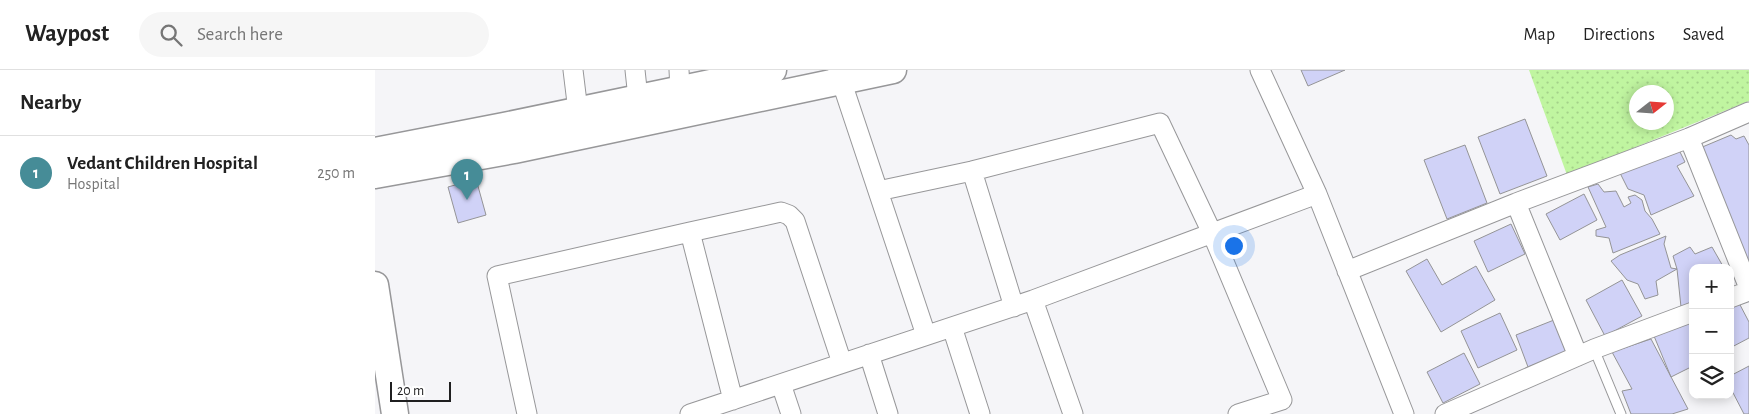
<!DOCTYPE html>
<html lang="en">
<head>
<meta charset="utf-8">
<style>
	:root { --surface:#fff; --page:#f6f6f6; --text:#222; --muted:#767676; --line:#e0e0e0; --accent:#468c97 }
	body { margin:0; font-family:"Alegreya Sans",sans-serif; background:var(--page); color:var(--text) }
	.controls { position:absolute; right:15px; bottom:15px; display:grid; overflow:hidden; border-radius:10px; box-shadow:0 2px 12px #0003 }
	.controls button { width:45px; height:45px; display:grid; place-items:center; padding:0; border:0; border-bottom:1px solid var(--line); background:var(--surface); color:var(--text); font:25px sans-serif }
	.compass { position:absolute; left:1254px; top:15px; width:45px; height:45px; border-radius:50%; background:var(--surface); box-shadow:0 2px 12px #0003; rotate:73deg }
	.scale { position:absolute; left:15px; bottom:12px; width:61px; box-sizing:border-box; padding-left:5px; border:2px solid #1f1f20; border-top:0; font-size:14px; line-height:18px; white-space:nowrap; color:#1f1f20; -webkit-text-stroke:4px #fff; paint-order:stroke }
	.you { position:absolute; left:858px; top:175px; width:18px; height:18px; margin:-12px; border:4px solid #fff; border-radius:50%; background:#1a73e8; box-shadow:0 0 0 8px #1a73e833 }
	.badge { display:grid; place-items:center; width:32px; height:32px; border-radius:50%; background:var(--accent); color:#fff; font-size:16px; font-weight:700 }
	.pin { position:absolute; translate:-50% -41px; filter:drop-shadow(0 1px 2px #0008) }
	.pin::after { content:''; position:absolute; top:26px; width:18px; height:15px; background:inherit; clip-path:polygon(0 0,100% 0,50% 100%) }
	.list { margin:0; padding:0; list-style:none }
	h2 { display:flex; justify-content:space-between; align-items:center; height:65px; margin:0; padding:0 20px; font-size:21px }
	h2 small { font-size:16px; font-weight:400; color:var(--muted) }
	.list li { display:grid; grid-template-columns:32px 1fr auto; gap:15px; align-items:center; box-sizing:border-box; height:75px; padding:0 20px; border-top:1px solid var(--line) }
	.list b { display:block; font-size:19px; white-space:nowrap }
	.list p { margin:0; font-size:16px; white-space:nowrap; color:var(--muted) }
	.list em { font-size:16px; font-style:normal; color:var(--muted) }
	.icon { flex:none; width:28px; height:28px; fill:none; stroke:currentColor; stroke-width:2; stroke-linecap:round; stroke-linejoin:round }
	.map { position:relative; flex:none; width:1374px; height:344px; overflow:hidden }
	header { display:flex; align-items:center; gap:30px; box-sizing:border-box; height:70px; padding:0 25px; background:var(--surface); border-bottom:1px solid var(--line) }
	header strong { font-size:24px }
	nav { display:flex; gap:28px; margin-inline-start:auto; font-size:18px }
	.search { width:350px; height:45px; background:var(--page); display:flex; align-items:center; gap:12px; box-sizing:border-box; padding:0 18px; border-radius:28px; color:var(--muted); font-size:19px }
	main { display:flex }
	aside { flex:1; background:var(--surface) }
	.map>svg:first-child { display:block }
	.park { fill:url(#park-dots); fill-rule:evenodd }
	.building { fill:#d0d2f7; stroke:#949496 }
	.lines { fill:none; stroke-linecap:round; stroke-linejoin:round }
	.lane-casing { stroke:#979799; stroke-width:11 }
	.street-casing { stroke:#979799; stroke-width:21 }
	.secondary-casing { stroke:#979799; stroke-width:29 }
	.lane { stroke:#fff; stroke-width:9 }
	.street { stroke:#fff; stroke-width:19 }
	.secondary { stroke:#fff; stroke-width:26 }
</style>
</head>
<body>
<header>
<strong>Waypost</strong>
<div class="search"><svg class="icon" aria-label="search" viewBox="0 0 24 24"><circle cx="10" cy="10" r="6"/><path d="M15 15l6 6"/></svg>Search here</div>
<nav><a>Map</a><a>Directions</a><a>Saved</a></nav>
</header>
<main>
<aside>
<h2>Nearby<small></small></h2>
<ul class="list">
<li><span class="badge">1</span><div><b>Vedant Children Hospital</b><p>Hospital</p></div><em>250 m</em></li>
</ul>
</aside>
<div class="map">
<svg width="1374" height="344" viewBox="0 0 1374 344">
	<defs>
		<pattern id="park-dots" width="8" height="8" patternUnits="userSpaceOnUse" patternTransform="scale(1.25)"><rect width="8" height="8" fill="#c0f5a0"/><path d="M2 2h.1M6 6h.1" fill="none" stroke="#a5d28a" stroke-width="1.8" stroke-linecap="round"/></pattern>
	</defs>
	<rect width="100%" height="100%" fill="#f5f5f8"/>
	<path class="park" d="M 1154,0 L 1374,0 L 1374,31 L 1192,105 ZM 1262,22 L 1292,22 L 1292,52 L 1262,52 Z"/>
	<path class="building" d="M 926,0 L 970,0 L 933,16 Z
		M 1150,49 L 1172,106 L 1125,124 L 1103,67 Z
		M 1356,65 L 1361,69 L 1369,66 L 1374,75 L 1374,202 L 1325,78 Z
		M 1090,75 L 1112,133 L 1072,149 L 1049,90 Z
		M 1303,78 L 1310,92 L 1302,96 L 1319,126 L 1276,145 L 1269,125 L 1253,119 L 1244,101 Z
		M 101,109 L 111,145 L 83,153 L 73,117 Z
		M 1223,114 L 1229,122 L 1241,121 L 1249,137 L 1256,133 L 1253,127 L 1260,125 L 1267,130 L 1270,141 L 1277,149 L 1285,164 L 1238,183 L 1234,168 L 1221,166 L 1221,160 L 1231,157 L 1213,117 Z
		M 1209,124 L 1222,150 L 1185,170 L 1171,144 Z
		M 1136,154 L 1150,184 L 1113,202 L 1099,171 Z
		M 1291,166 L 1289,174 L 1296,198 L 1302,199 L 1281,211 L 1283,225 L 1270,229 L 1263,214 L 1252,210 L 1236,191 L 1245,185 Z
		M 1315,177 L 1320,184 L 1337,177 L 1349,198 L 1318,198 L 1318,232 L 1306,237 L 1302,199 L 1298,186 Z
		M 1052,189 L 1067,215 L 1101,196 L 1120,230 L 1066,262 L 1031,201 Z
		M 1247,210 L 1267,246 L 1230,266 L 1211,230 Z
		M 1363,231 L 1374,252 L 1374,268 L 1355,278 L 1355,234 Z
		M 1125,243 L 1142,280 L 1103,298 L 1086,261 Z
		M 1179,250 L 1191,282 L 1153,297 L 1141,265 Z
		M 1318,250 L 1318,296 L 1296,307 L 1279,266 Z
		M 1276,269 L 1313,339 L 1297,344 L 1256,344 L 1247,321 L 1257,319 L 1237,282 Z
		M 1089,283 L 1105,314 L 1068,333 L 1052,302 Z
		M 1374,296 L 1374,344 L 1369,344 L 1355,317 L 1355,306 Z"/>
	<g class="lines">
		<g class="lane-casing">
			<path id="lane" d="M 1219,279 L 1246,344"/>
		</g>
		<g class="street-casing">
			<path id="street" d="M 198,0 L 203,41
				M 260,0 L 263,28
				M 304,0 L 305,19
				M 885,0 L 942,124 L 1029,344
				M 463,1 L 551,265
				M 1314,68 L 1374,218
				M 597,101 L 639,237
				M 503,121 L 597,101 L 785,53 L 837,163 L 907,330 L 863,344
				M 1141,133 L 1203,286
				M 315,162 L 406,142 L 414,145 L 420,151 L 467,293
				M 972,201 L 1141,133 L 1314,68 L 1374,42
				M 1355,228 L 1374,221
				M 658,230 L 698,344
				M 577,257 L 605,344
				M 494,284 L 513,344
				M 406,314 L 416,344
				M 152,344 L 122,206 L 315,162 L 358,330
				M 315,344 L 658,230 L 942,124
				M 1070,344 L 1219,279 L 1318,242"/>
		</g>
		<g class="secondary-casing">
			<path id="secondary" d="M 0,81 L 129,56 L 398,0
				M 0,105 L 139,80 L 518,0
				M 0,215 L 20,344"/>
		</g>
		<use href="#lane" class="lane"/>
		<use href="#street" class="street"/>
		<use href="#secondary" class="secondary"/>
	</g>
</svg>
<div class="controls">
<button>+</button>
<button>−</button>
<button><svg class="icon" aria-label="layers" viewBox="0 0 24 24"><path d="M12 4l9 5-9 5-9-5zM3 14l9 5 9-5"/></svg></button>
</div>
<svg class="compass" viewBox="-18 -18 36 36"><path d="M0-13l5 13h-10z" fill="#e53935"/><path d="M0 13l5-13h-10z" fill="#767676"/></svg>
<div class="scale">20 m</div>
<div class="you"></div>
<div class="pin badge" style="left:92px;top:130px">1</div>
</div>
</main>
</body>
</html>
